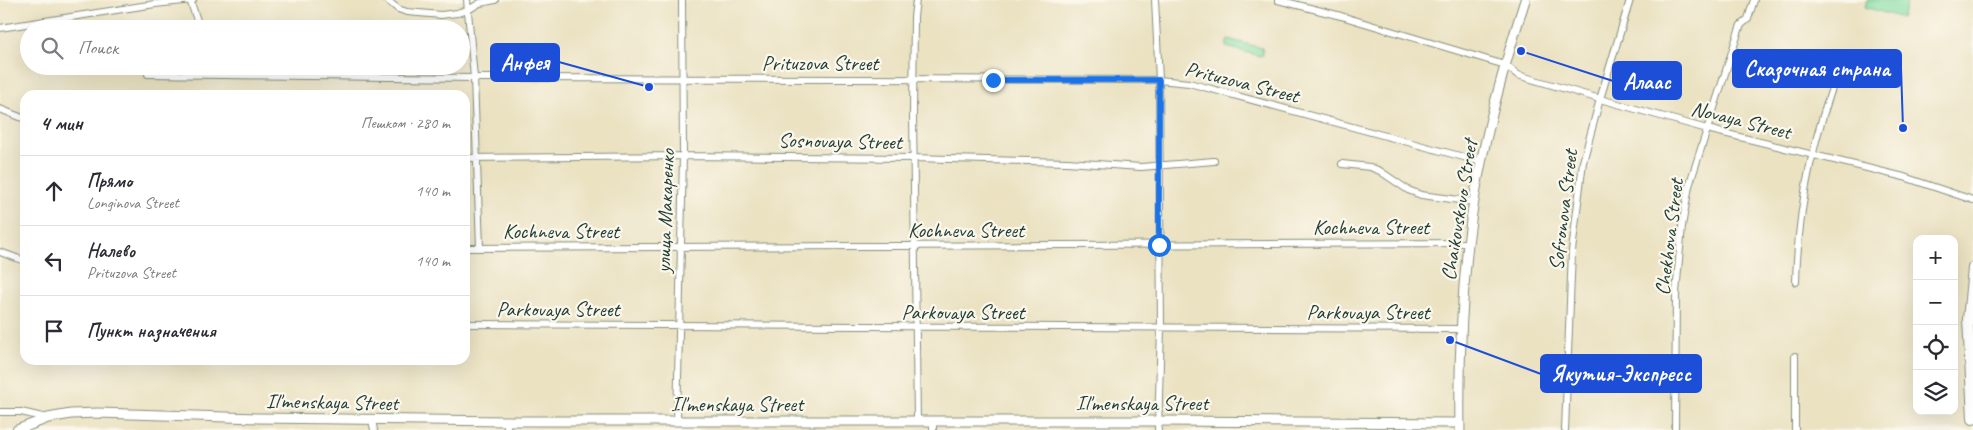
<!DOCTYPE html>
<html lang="ru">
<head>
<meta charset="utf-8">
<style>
	:root { --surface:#fff; --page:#f2f2f3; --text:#2b2b33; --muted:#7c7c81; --line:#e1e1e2 }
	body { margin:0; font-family:Caveat,sans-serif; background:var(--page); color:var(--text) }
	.controls { position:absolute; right:15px; bottom:15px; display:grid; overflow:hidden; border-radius:10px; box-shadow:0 5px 20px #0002 }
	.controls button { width:45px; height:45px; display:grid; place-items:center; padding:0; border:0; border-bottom:1px solid var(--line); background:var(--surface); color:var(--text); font:25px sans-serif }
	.stop { position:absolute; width:15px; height:15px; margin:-11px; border:4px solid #1a73e8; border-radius:50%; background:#fff }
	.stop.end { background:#1a73e8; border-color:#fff; box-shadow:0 1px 5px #0008 }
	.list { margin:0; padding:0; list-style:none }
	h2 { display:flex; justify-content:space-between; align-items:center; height:65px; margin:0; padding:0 20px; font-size:21px }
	h2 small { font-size:16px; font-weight:400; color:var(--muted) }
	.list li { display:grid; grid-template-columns:32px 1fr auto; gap:15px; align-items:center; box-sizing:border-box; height:70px; padding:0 20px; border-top:1px solid var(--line) }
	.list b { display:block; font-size:19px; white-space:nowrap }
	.list p { margin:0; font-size:16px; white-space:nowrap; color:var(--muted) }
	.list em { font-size:16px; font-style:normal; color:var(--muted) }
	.icon { flex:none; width:28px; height:28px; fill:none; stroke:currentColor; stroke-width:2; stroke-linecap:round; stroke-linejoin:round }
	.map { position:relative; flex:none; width:1973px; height:430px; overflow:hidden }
	.search { position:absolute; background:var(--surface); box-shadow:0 5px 20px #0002; left:20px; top:20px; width:450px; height:55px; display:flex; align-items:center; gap:12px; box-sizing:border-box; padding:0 18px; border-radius:28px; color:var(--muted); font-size:19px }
	.panel { position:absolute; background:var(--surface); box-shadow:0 5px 20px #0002; left:20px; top:90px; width:450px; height:275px; border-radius:15px }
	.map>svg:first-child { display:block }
	.green { fill:#85dfa5; stroke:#528e6c }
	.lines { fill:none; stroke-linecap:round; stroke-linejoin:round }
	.minor-casing { stroke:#85907b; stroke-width:8 }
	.secondary-casing { stroke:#85907b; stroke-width:11 }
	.primary-casing { stroke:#85907b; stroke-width:12 }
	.minor { stroke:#fff; stroke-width:6 }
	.secondary { stroke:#fff; stroke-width:9 }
	.primary { stroke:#fff; stroke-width:10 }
	.route { stroke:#1a73e8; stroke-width:6 }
	.labels { text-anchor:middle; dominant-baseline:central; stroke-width:4.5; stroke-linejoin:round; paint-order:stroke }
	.street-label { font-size:21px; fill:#1f3d34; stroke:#fbf7ec }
	.leader { fill:none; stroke:#1d4ed8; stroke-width:2 }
	.callout-dot { fill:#1d4ed8; stroke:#fbf7ec; stroke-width:2 }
	.callout { fill:#1d4ed8; stroke:#1d4ed8; stroke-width:2 }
	.callout-label { font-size:22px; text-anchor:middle; font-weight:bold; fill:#fff }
</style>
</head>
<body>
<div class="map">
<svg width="1973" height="430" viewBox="0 0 1973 430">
	<rect width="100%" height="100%" fill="#fbf7ec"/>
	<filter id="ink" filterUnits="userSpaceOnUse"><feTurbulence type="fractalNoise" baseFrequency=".02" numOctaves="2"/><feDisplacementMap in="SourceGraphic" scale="10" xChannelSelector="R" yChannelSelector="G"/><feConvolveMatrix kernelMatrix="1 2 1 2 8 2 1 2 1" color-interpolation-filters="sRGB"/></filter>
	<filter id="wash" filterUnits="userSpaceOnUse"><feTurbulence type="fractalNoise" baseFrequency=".0096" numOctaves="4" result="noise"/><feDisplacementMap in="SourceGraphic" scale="20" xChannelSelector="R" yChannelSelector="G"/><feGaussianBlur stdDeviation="1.12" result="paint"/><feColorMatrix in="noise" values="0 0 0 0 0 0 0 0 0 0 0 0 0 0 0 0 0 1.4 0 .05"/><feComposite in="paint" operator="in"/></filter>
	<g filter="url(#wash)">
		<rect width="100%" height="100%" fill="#ebe2c2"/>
		<path class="green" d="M 1867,0 L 1908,0 L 1902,18 L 1865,7 Z
			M 1228,39 L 1262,48 L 1263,55 L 1260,56 L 1226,47 Z"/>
	</g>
	<g filter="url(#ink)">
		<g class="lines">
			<g class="minor-casing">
				<path id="minor" d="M 190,0 L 200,29
					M 387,0 L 398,9 L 407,12 L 441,15 L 457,13 L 468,10 L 480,3 L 495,0
					M 467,0 L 474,78 L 480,248
					M 916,0 L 914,17 L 913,113 L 917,421
					M 1155,0 L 1159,80 L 1161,328 L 1158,430
					M 1278,0 L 1341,16 L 1505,65 L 1518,75 L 1600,99 L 1707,129 L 1904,177 L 1973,200
					M 0,28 L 155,4 L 193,0
					M 212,66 L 215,74
					M 148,74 L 474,78 L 1159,80 L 1189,83 L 1482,162
					M 0,109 L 25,119
					M 465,158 L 683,156 L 913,158 L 1067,162 L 1141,167 L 1214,161
					M 1342,164 L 1370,167 L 1380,171 L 1408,190 L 1421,195 L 1475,202
					M 465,248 L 1468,243
					M 0,252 L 25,261
					M 1796,282 C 1798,206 1812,138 1840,67
					M 465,324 L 1461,329
					M 0,412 L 21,412 L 47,418
					M 372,420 L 374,430
					M 507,421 L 507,430
					M 933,421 L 933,430
					M 677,422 L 683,156 L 682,0
					M 1565,430 L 1572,251 L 1583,162 L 1600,99 L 1630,0
					M 1675,430 L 1676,293 L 1682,226 L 1689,186 L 1738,33 L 1741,25 L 1748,19 L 1754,0
					M 1795,430 L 1795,356"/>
			</g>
			<g class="secondary-casing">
				<path id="secondary" d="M 17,430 L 48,418 L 71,414 L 98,413 L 258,418 L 507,421 L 1159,421 L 1460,423
					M 1460,430 C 1459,368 1461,306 1468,244 C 1477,161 1500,79 1525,0"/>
			</g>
			<g class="primary-casing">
				<path id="primary" d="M 1973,268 L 1968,319 L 1973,419"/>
			</g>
			<use href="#minor" class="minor"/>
			<use href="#secondary" class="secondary"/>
			<use href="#primary" class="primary"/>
		</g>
	</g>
	<g class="lines" filter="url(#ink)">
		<path class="route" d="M 993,80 L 1159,80 L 1159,245"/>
	</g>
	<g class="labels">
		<g class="street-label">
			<text x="820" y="63">Prituzova Street</text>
			<text transform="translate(1242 82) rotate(14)">Prituzova Street</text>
			<text transform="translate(1741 120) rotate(14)">Novaya Street</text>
			<text transform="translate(840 141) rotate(1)">Sosnovaya Street</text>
			<text transform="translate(1459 210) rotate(-81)">Chaikovskovo Street</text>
			<text transform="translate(1563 210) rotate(-83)">Sofronova Street</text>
			<text transform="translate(665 211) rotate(-88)">улица Макаренко</text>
			<text x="1371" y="227">Kochneva Street</text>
			<text x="966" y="230">Kochneva Street</text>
			<text x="561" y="231">Kochneva Street</text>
			<text transform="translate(1669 237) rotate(-83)">Chekhova Street</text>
			<text x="558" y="309">Parkovaya Street</text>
			<text x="963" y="312">Parkovaya Street</text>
			<text x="1368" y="312">Parkovaya Street</text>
			<text transform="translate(332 402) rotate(1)">Il'menskaya Street</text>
			<text x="1142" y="403">Il'menskaya Street</text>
			<text x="737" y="404">Il'menskaya Street</text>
		</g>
	</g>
	<path class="leader" d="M649 87L559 62M1903 128L1901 68M1521 51L1613 81M1450 340L1541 374"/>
	<g class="callout-dot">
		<circle cx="649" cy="87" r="5"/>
		<circle cx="1903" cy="128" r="5"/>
		<circle cx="1521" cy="51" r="5"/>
		<circle cx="1450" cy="340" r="5"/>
	</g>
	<g class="callout">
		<rect x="491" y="44" width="68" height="37" rx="5"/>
		<rect x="1733" y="50" width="168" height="37" rx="5"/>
		<rect x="1613" y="62" width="68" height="37" rx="5"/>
		<rect x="1541" y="355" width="160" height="37" rx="5"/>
	</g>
	<g class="callout-label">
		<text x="525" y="70">Анфея</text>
		<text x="1817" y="76">Сказочная страна</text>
		<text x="1647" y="89">Алаас</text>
		<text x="1621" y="381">Якутия-Экспресс</text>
	</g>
</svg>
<div class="controls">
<button>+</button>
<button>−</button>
<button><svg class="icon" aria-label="locate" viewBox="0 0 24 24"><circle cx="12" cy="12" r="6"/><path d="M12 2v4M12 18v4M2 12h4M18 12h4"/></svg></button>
<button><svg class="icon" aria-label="layers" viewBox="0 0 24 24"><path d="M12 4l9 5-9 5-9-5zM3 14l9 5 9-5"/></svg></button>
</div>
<div class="stop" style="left:1159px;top:245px"></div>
<div class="stop end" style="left:993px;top:80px"></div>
<div class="search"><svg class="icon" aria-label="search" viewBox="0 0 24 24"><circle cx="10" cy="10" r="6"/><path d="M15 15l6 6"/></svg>Поиск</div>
<section class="panel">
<h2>4 мин<small>Пешком · 280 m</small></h2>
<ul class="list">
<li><svg class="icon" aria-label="ahead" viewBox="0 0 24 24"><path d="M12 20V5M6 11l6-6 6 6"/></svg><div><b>Прямо</b><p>Longinova Street</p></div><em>140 m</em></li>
<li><svg class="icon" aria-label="left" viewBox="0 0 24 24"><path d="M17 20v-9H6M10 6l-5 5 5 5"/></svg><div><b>Налево</b><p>Prituzova Street</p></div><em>140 m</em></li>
<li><svg class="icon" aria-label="arrive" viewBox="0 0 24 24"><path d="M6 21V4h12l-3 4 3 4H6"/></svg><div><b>Пункт назначения</b></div></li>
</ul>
</section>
</div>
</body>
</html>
